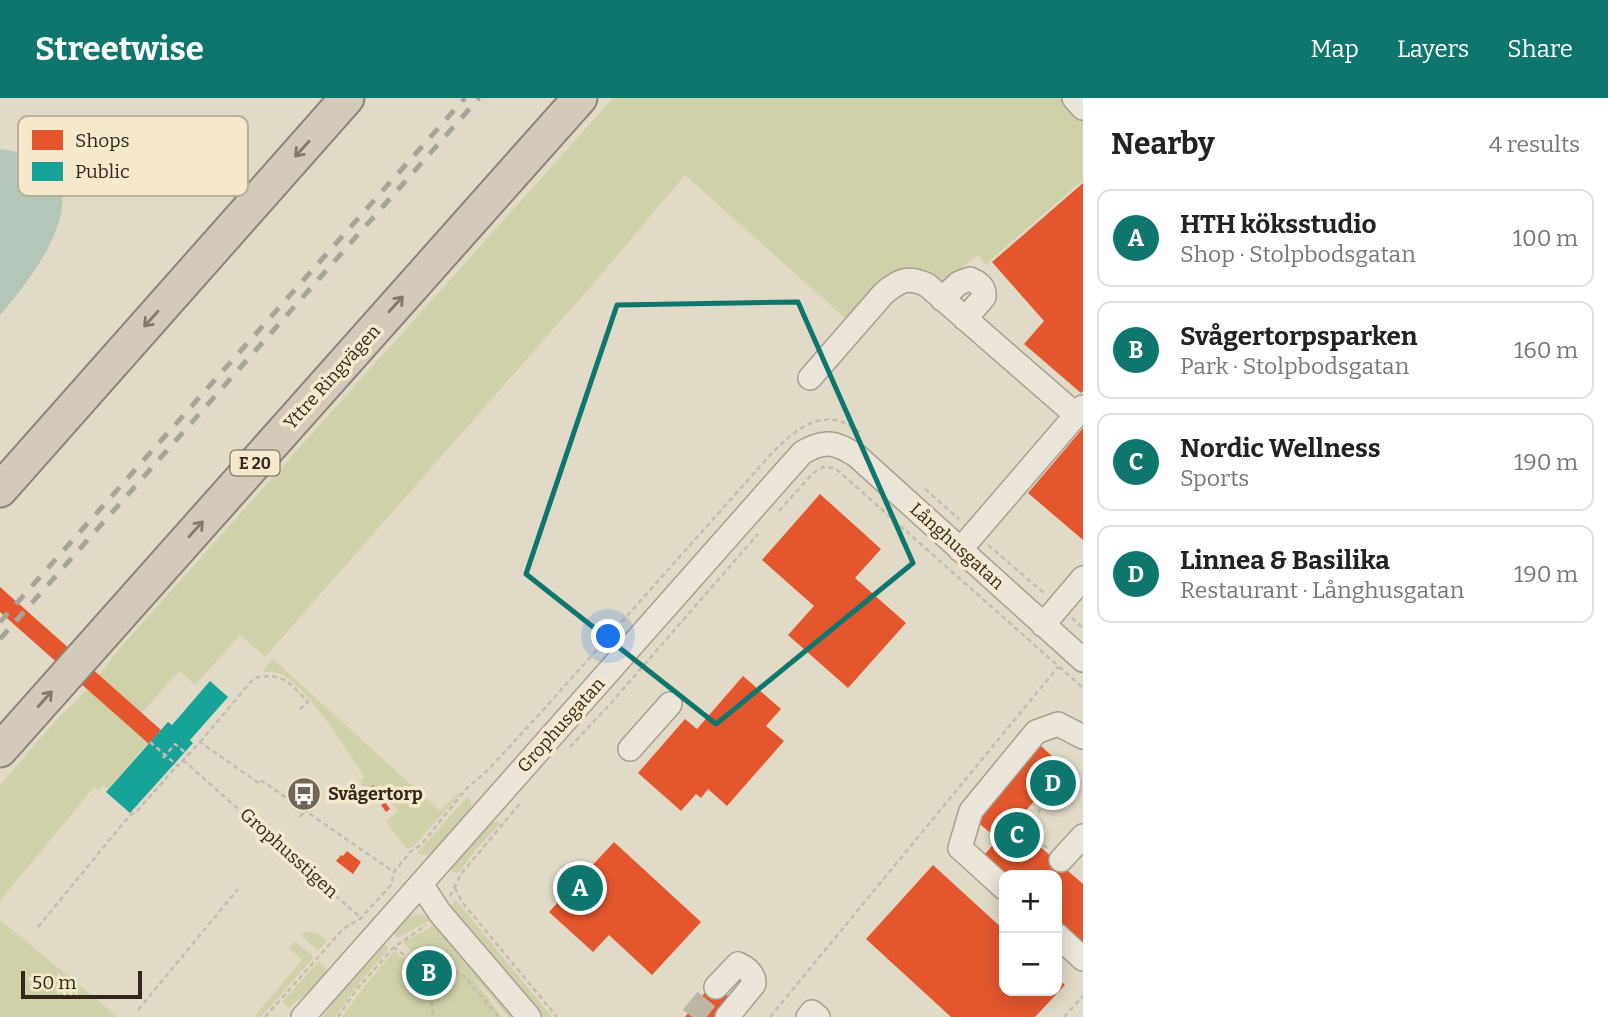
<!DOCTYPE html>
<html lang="en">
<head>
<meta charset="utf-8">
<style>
	:root { --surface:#fff; --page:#f6f6f6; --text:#222; --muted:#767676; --line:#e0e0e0; --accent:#0f766e }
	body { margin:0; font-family:Bitter,serif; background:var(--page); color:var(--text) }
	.controls { position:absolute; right:21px; bottom:21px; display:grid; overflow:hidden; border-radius:14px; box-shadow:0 4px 18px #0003 }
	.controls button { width:63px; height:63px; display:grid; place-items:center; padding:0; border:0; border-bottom:2px solid var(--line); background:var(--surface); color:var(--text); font:35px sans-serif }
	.scale { position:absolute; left:21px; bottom:18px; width:121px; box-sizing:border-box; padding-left:7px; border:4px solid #33271b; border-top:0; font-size:19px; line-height:24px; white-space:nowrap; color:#33271b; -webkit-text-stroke:5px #f4e9cc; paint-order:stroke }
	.you { position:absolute; left:609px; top:539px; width:24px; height:24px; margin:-18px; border:5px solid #fff; border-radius:50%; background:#1a73e8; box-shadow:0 0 0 10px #1a73e833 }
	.badge { display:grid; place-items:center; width:46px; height:46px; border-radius:50%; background:var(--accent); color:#fff; font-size:23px; font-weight:700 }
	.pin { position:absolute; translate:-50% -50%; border:4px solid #fff; box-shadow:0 2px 7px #0006 }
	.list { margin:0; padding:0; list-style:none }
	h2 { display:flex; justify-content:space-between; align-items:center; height:91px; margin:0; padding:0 28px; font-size:30px }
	h2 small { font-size:23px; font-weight:400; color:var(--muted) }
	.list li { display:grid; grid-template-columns:46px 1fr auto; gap:21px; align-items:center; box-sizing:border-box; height:98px; margin:0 14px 14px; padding:0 14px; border:2px solid var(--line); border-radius:14px }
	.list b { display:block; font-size:26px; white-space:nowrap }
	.list p { margin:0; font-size:23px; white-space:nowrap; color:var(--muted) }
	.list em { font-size:23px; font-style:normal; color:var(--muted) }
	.map { position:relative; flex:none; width:1083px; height:919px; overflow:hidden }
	header { display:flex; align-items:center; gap:42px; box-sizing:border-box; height:98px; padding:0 35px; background:var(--accent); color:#fff }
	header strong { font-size:33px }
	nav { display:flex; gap:38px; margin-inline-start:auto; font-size:24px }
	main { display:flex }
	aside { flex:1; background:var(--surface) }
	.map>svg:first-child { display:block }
	.green { fill:#d0d1a9 }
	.water { fill:#b4c6ba }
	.shops { fill:#e4572e }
	.public { fill:#17a398 }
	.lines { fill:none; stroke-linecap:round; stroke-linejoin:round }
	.minor-tunnel { stroke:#beb6a5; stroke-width:23; stroke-dasharray:23 11; stroke-linecap:butt }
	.minor-casing { stroke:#a69f91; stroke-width:26 }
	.highway-casing { stroke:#8b8478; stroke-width:37 }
	.path { stroke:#c2bbb1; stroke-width:2.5; stroke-dasharray:5 3.5; stroke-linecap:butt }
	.minor { stroke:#eae4d9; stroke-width:23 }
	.highway { stroke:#d4cab9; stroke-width:33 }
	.rail { stroke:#a8a49a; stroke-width:5; stroke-dasharray:12 12; stroke-linecap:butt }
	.oneway { stroke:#84786a }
	.marked { fill:none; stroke:#0f766e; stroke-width:5; stroke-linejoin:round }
	.labels { text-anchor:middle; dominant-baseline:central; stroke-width:7; stroke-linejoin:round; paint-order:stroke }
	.shield { fill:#f4e9cc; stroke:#6d6150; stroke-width:2 }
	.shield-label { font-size:16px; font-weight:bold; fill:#33271b }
	.street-label { font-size:18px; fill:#33271b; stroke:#f4e9cc }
	.poi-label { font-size:18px; font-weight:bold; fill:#33271b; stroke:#f4e9cc; text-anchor:start }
	.key { fill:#f4e9cc; stroke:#baaf97; stroke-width:2 }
	.key-label { font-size:19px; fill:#33271b }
</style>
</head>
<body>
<header>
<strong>Streetwise</strong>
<nav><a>Map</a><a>Layers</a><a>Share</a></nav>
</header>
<main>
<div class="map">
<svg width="1083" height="919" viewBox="0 0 1083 919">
	<rect width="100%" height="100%" fill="#e1dac7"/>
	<path class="green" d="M 613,0 L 1062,0 L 1083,22 L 1083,82 L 989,163 L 987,168 L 980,160 L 979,156 L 939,188 L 920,173 L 904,170 L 847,222 L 685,77 L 606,171 L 265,559 L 240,537 L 195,587 L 179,573 L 130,628 L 148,645 L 108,691 L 103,687 L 99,692 L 94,689 L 0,803 L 0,687 L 59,619 L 88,591 L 121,549 Z
		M 273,561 L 440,713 L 457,696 L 461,695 L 414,748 L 408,751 L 405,749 L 386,723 L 398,713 L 386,697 L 373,707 L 363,694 L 361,682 L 365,679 C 346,653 307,585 278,575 C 273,573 267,574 262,574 Z
		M 467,699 L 471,703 L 471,713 L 433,755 C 427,757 422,759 417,755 Z
		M 497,723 L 500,726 L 478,749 L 459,774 L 454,775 L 448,770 L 487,727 Z
		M 456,802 L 552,919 L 542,919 L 450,808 Z
		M 421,816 L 432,821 L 398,840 L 392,834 C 400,824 407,817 421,816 Z
		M 0,822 L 118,919 L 0,919 Z
		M 439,823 L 519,919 L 508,919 L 487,893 L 471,877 L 502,919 L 342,919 L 357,898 L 394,853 L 404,861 L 412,853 L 403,844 L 428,831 Z
		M 307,833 L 317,835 L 327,843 L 318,853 L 301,837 Z
		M 295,843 L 314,859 L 261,919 L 254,919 L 302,862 L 289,850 Z
		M 383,844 L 388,849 L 387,853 L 360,884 L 335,919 L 323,919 L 334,901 Z
		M 319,863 L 327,872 L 324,880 L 289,910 L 282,904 Z"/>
	<path class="water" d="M 0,51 C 15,53 28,56 41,64 C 97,99 28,185 0,217 Z"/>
	<path class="shops" d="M 1083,85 L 1083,293 L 1081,295 L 1024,246 L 1044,223 L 992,164 Z
		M 1083,330 L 1083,442 L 1028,395 Z
		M 820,396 L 881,451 L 855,480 L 906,525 L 848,590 L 788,537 L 814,508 L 762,462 Z
		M 0,489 L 161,632 L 149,646 L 0,514 Z
		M 743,578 L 781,611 L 766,628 L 784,643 L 727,708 L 708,691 L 701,700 L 696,696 L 681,713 L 638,675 L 685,621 L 697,631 Z
		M 1041,648 L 1064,669 L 1014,726 L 1083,786 L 1083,854 L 1057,831 L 1057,777 L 1004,777 L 979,763 L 998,741 L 976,723 Z
		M 373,687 L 378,694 L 374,697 L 369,690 Z
		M 385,704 L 390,711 L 386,714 L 381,707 Z
		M 614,744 L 701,824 L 652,877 L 609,837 L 593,854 L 549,814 Z
		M 347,753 L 361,764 L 353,776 L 336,763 L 341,757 L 343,758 Z
		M 933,767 L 1004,832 L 1004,893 L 1057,893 L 1057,880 L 1065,887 L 1035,919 L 951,919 L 866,841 Z
		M 712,886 L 732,901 L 717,919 L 685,919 Z"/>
	<path class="public" d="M 210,583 L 228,599 L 190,642 L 193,645 L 130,715 L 106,694 L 168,624 L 172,627 Z"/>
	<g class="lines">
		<path class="minor-tunnel" d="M 692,919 L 716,889"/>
		<g class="minor-casing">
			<path id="minor" d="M 1074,0 L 1083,10
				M 942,201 L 959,185 L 970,181 C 979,185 985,189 984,199 L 965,221
				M 810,280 L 884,195 C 900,182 908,178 927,187 L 1076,317
				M 960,452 L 1083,309
				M 1043,527 L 1083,480
				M 630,651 L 670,606
				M 1061,762 L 1083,738
				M 421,786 L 440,815 L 529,919
				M 1004,790 L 960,750 L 971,713 L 1036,634 L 1058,626 L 1083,639
				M 1057,837 L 1083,861
				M 716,889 L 738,866 C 747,870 754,875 754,886 L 727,919
				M 303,919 L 802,355 C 824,341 836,344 857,358 L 1083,562
				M 808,919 L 812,914 L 818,919"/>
		</g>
		<g class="highway-casing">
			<path id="highway" d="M 0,392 L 347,0
				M 0,652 L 580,0"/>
		</g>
		<path class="path" d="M 925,391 L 959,421
			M 779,413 L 813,375 L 823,369 L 835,370 L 1083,590
			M 988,447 L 1044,495
			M 1072,520 L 1083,530
			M 150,644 L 178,668 L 200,644 L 260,686 L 262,683 L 394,774
			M 200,644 L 254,580 C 283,574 290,585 308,604 L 299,612
			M 570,649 L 611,605 L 758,436
			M 163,660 L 175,646 L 188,657
			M 183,662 L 362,821
			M 300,719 L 308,709
			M 1047,750 L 1024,730 L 1058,692
			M 455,790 L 462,804 L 557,919
			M 450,798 L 461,776 L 522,703
			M 38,829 L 130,717 L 136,714 L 177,668
			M 393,849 L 424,871 L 461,875 L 499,919
			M 424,871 L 431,888 L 433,919
			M 138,912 L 238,791
			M 265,919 L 343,831 L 361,820 L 391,787 L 394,774 L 410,754 L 421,747 L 466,691 L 488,672 L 545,610 L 772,355 C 799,328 826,306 862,336
			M 338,919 L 357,891 L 393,850 L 426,827
			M 770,919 L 1058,569
			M 1064,919 L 1083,898"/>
		<use href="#minor" class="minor"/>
		<use href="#highway" class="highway"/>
		<path class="rail" d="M 0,524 L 465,0
			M 0,541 L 479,0"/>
	</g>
	<defs><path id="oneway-shaft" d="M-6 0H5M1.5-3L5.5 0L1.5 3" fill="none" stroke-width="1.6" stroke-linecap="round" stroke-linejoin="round" transform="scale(1.75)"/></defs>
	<g class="oneway">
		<use href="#oneway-shaft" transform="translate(302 51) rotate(132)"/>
		<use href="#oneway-shaft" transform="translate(396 206) rotate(-48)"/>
		<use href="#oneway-shaft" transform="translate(151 221) rotate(132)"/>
		<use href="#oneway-shaft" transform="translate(196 431) rotate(-48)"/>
		<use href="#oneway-shaft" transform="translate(45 601) rotate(-48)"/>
	</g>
	<path class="marked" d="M 798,204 L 913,465 L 716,626 L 526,476 L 617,207 Z"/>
	<defs>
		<g id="bus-disc" transform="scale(1.75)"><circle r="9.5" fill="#706657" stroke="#f4e9cc"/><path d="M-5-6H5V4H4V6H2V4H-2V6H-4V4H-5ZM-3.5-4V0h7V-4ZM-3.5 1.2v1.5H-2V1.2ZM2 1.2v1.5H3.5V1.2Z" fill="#fff"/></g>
	</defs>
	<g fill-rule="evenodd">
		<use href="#bus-disc" x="304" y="696"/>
	</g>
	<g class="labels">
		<rect class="shield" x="230.5" y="352.5" width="49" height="25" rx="5"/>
		<g class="shield-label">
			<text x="255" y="365">E 20</text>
		</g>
		<g class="street-label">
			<text transform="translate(332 279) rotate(-48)">Yttre Ringvägen</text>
			<text transform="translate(957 448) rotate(42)">Långhusgatan</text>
			<text transform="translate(561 627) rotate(-48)">Grophusgatan</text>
			<text transform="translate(289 755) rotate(42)">Grophusstigen</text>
		</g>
		<g class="poi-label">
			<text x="328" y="696">Svågertorp</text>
		</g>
	</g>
	<rect x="18" y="18" width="230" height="80" rx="10" class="key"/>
	<rect x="32" y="32" width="31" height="20" fill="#e4572e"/>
	<rect x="32" y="64" width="31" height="19" fill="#17a398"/>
	<g class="key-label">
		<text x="75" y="49">Shops</text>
		<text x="75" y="80">Public</text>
	</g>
</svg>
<div class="controls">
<button>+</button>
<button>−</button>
</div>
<div class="scale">50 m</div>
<div class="you"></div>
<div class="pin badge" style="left:580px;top:790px">A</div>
<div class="pin badge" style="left:429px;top:875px">B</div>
<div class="pin badge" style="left:1017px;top:737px">C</div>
<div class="pin badge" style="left:1053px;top:685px">D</div>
</div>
<aside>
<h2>Nearby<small>4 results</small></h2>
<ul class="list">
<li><span class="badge">A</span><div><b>HTH köksstudio</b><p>Shop · Stolpbodsgatan</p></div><em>100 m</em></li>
<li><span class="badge">B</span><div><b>Svågertorpsparken</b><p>Park · Stolpbodsgatan</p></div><em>160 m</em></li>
<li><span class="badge">C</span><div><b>Nordic Wellness</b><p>Sports</p></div><em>190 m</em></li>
<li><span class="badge">D</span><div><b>Linnea &amp; Basilika</b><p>Restaurant · Långhusgatan</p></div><em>190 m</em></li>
</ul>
</aside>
</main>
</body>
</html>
